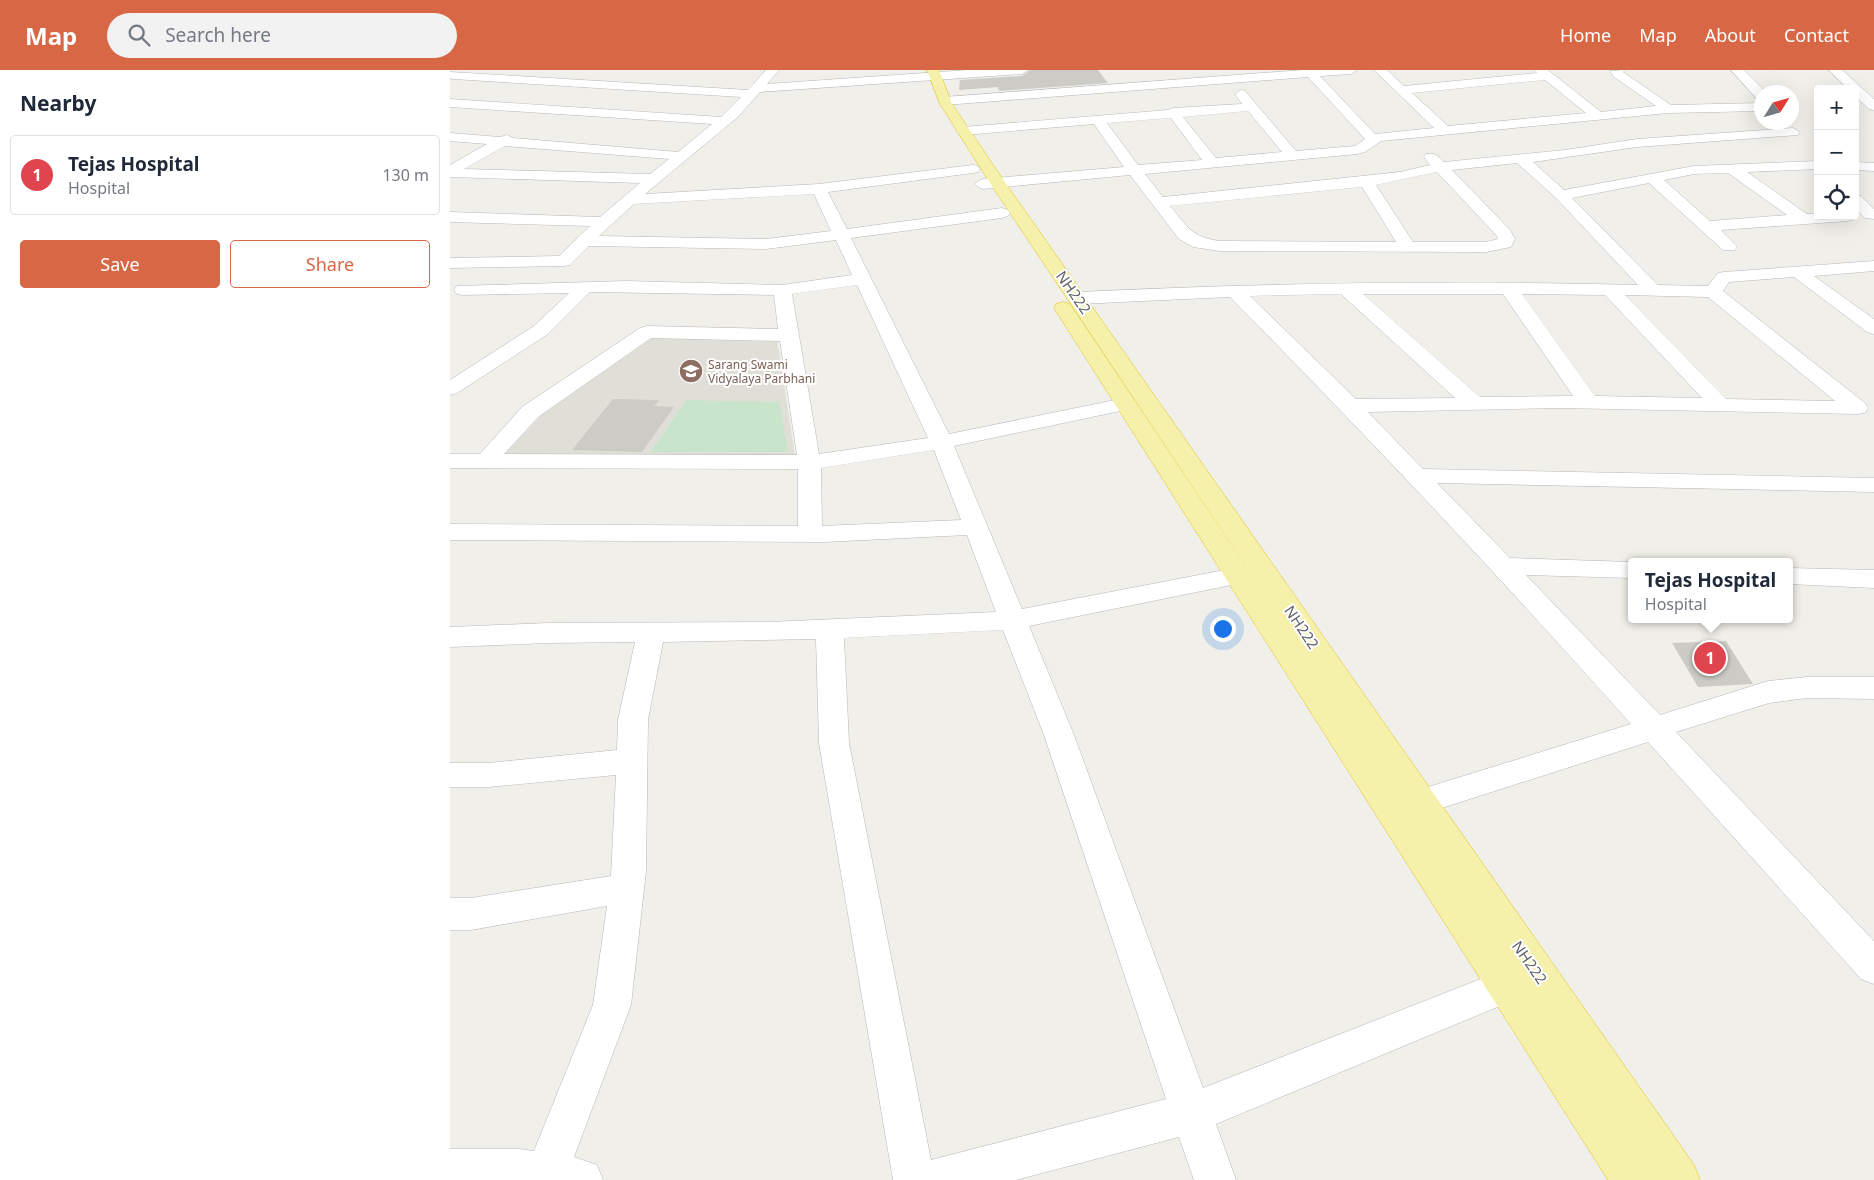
<!DOCTYPE html>
<html lang="en">
<head>
<meta charset="utf-8">
<style>
	:root { --surface:#fff; --page:#f2f2f3; --text:#1f2937; --muted:#747a83; --line:#e0e1e3; --accent:#d86746 }
	body { margin:0; font-family:"Noto Sans",sans-serif; background:var(--page); color:var(--text) }
	.controls { position:absolute; right:15px; top:15px; display:grid; overflow:hidden; border-radius:5px; box-shadow:0 5px 20px #0002 }
	.controls button { width:45px; height:45px; display:grid; place-items:center; padding:0; border:0; border-bottom:1px solid var(--line); background:var(--surface); color:var(--text); font:25px sans-serif }
	.compass { position:absolute; left:1304px; top:15px; width:45px; height:45px; border-radius:50%; background:var(--surface); box-shadow:0 5px 20px #0002; rotate:53deg }
	.you { position:absolute; left:772px; top:558px; width:18px; height:18px; margin:-12px; border:4px solid #fff; border-radius:50%; background:#1a73e8; box-shadow:0 0 0 8px #1a73e833 }
	.badge { display:grid; place-items:center; width:32px; height:32px; border-radius:50%; background:var(--accent); color:#fff; font-size:16px; font-weight:700 }
	.pin { position:absolute; translate:-50% -50%; border:2px solid #fff; box-shadow:0 1px 5px #0006 }
	.popup { position:absolute; left:1178px; top:488px; width:165px; height:65px; box-sizing:border-box; display:grid; place-content:center; border-radius:5px; background:var(--surface); filter:drop-shadow(0 1px 4px #0005); font-size:16px; white-space:nowrap; color:var(--muted) }
	.popup b { font-size:19px; color:var(--text) }
	.popup::after { content:''; position:absolute; left:50%; top:100%; margin-left:-10px; border:10px solid transparent; border-top-color:var(--surface) }
	.list { margin:0; padding:0; list-style:none }
	h2 { display:flex; justify-content:space-between; align-items:center; height:65px; margin:0; padding:0 20px; font-size:21px }
	h2 small { font-size:16px; font-weight:400; color:var(--muted) }
	.list li { display:grid; grid-template-columns:32px 1fr auto; gap:15px; align-items:center; box-sizing:border-box; height:80px; margin:0 10px 10px; padding:0 10px; border:1px solid var(--line); border-radius:5px }
	.list b { display:block; font-size:19px; white-space:nowrap }
	.list p { margin:0; font-size:16px; white-space:nowrap; color:var(--muted) }
	.list em { font-size:16px; font-style:normal; color:var(--muted) }
	.actions { display:flex; gap:10px; padding:15px 20px }
	.actions a { flex:1; padding:11px 0; border:1px solid var(--accent); border-radius:5px; text-align:center; font-size:18px; color:var(--accent) }
	.actions .main { background:var(--accent); color:#fff }
	.icon { flex:none; width:28px; height:28px; fill:none; stroke:currentColor; stroke-width:2; stroke-linecap:round; stroke-linejoin:round }
	.map { position:relative; flex:none; width:1424px; height:1110px; overflow:hidden }
	header { display:flex; align-items:center; gap:30px; box-sizing:border-box; height:70px; padding:0 25px; background:var(--accent); color:#fff }
	header strong { font-size:24px }
	nav { display:flex; gap:28px; margin-inline-start:auto; font-size:18px }
	.search { width:350px; height:45px; background:var(--page); display:flex; align-items:center; gap:12px; box-sizing:border-box; padding:0 18px; border-radius:28px; color:var(--muted); font-size:19px }
	main { display:flex }
	aside { flex:1; background:var(--surface) }
	.map>svg:first-child { display:block }
	.education { fill:#e0dfd7 }
	.green { fill:#c8e5cc }
	.building { fill:#cccbc5 }
	.lines { fill:none; stroke-linecap:round; stroke-linejoin:round }
	.minor-casing { stroke:#b5b7bb; stroke-width:1 }
	.trunk-casing { stroke:#e1bf18; stroke-width:1 }
	.minor { fill:#fff; fill-rule:evenodd }
	.trunk { fill:#f5f0aa; fill-rule:evenodd }
	.labels { text-anchor:middle; dominant-baseline:central; stroke-width:4; stroke-linejoin:round; paint-order:stroke }
	.far-education-label { font-size:12px; fill:#785e54; stroke:#fff; text-anchor:start }
	.street-label { font-size:15px; fill:#606267; stroke:#fff }
</style>
</head>
<body>
<header>
<strong>Map</strong>
<div class="search"><svg class="icon" aria-label="search" viewBox="0 0 24 24"><circle cx="10" cy="10" r="6"/><path d="M15 15l6 6"/></svg>Search here</div>
<nav><a>Home</a><a>Map</a><a>About</a><a>Contact</a></nav>
</header>
<main>
<aside>
<h2>Nearby<small></small></h2>
<ul class="list">
<li><span class="badge" style="background:#e0444e">1</span><div><b>Tejas Hospital</b><p>Hospital</p></div><em>130 m</em></li>
</ul>
<div class="actions"><a class="main">Save</a><a>Share</a></div>
</aside>
<div class="map">
<svg width="1424" height="1110" viewBox="0 0 1424 1110">
	<rect width="100%" height="100%" fill="#f0efe9"/>
	<path class="education" d="M 199,268 L 327,269 L 345,386 L 52,386 L 104,332 Z"/>
	<path class="green" d="M 236,330 L 329,332 L 338,382 L 201,382 Z"/>
	<path class="building" d="M 580,0 L 648,0 L 658,13 L 549,21 L 548,17 L 509,20 L 510,10 L 572,6 Z
		M 163,329 L 209,330 L 204,336 L 224,337 L 192,382 L 122,380 Z
		M 1276,571 L 1303,614 L 1248,617 L 1222,573 Z"/>
	<g class="lines">
		<g class="minor-casing">
			<path id="minor" d="M 316,0 L 329,0 L 317,14 L 518,0 L 578,0 L 572,4 L 310,22 L 289,46 L 195,124 L 369,114 L 523,95 L 528,96 L 530,99 L 528,102 L 523,103 L 378,122 L 397,159 L 552,138 L 558,140 L 560,143 L 558,146 L 552,148 L 401,168 L 499,364 L 675,328 L 683,329 L 686,334 L 683,339 L 675,340 L 504,376 L 572,539 L 811,493 L 820,495 L 824,501 L 820,507 L 811,509 L 579,556 L 624,665 L 753,1018 L 1056,899 L 1069,904 L 1075,916 L 1069,928 L 766,1054 L 786,1110 L 744,1110 L 729,1067 L 566,1110 L 443,1110 L 369,673 L 366,569 L 213,572 L 198,650 L 196,801 L 181,935 L 124,1087 L 147,1095 L 153,1110 L 0,1110 L 0,1079 L 69,1079 L 84,1081 L 143,935 L 157,836 L 21,860 L 0,860 L 0,828 L 21,828 L 161,806 L 166,705 L 38,717 L 0,717 L 0,693 L 38,693 L 167,680 L 168,650 L 185,572 L 98,573 L 0,577 L 0,557 L 98,553 L 319,552 L 546,542 L 517,465 L 374,472 L 0,470 L 0,454 L 348,456 L 348,399 L 0,398 L 0,384 L 30,384 L 72,337 L 190,258 L 197,256 L 328,259 L 324,225 L 140,222 L 98,264 L 7,323 L 0,325 L 0,310 L 84,256 L 119,223 L 13,225 L 7,224 L 4,220 L 7,216 L 175,211 L 332,215 L 402,205 L 386,170 L 316,179 L 139,176 L 120,195 L 114,196 L 0,198 L 0,188 L 109,186 L 140,156 L 0,152 L 0,142 L 150,147 L 190,113 L 0,107 L 0,95 L 37,74 L 0,71 L 0,63 L 50,67 L 57,65 L 63,68 L 228,82 L 262,54 L 0,37 L 0,29 L 271,47 L 291,27 L 3,9 L 0,8 L 0,2 L 298,20 ZM 55,76 L 219,89 L 200,104 L 14,99 ZM 364,124 L 381,161 L 316,169 L 149,166 L 184,134 ZM 407,215 L 478,368 L 369,384 L 342,224 ZM 201,268 L 330,271 L 347,385 L 54,384 L 88,347 ZM 484,380 L 511,450 L 372,456 L 371,398 ZM 553,560 L 594,665 L 716,1029 L 481,1090 L 399,673 L 394,568 Z
				M 853,0 L 907,0 L 901,4 L 870,6 L 925,64 L 984,58 L 924,0 L 937,0 L 954,16 L 1087,3 L 1084,0 L 1098,0 L 1151,42 L 1206,36 L 1164,7 L 1160,1 L 1175,0 L 1173,2 L 1221,35 L 1312,33 L 1312,41 L 1218,43 L 931,71 L 915,82 L 907,84 L 695,104 L 713,127 L 950,102 L 980,95 L 974,87 L 976,84 C 985,82 988,86 994,92 L 1115,80 L 1187,69 L 1343,58 L 1350,62 L 1348,65 L 1187,77 L 1083,92 L 1114,120 L 1244,96 L 1368,91 L 1368,99 L 1297,102 L 1357,144 L 1368,143 L 1368,146 L 1406,146 L 1404,149 L 1398,151 L 1271,160 L 1287,176 L 1285,180 L 1273,180 L 1199,113 L 1122,128 L 1208,215 L 1258,216 L 1268,203 L 1274,202 L 1424,191 L 1424,201 L 1364,206 L 1424,249 L 1424,264 L 1417,262 L 1344,207 L 1279,212 L 1273,221 L 1415,333 L 1418,338 L 1415,343 L 1407,344 L 1110,338 L 918,342 L 973,399 L 1424,408 L 1424,422 L 987,413 L 1060,488 L 1181,492 L 1181,508 L 1076,505 L 1210,645 L 1318,611 L 1357,607 L 1424,607 L 1424,629 L 1357,628 L 1319,633 L 1226,662 L 1424,871 L 1424,914 L 1411,909 L 1198,672 L 970,745 L 959,741 L 954,732 L 959,723 L 1181,654 C 1051,508 917,366 780,227 L 628,234 L 621,232 L 619,228 L 621,224 L 628,222 C 814,213 1001,210 1188,215 L 1106,128 L 1067,93 L 1002,100 L 1060,160 L 1065,169 L 1061,177 L 1036,182 L 770,181 L 743,177 L 729,169 L 680,105 L 533,119 L 528,117 L 525,114 L 528,111 L 533,109 L 674,97 L 644,54 L 513,65 L 506,61 L 513,57 L 718,40 L 723,38 L 792,34 L 785,24 L 791,20 L 795,21 L 846,81 L 905,76 L 915,69 L 858,7 L 495,35 L 489,31 L 495,27 ZM 1095,10 L 1136,43 L 998,56 L 962,23 ZM 798,41 L 832,82 L 766,88 L 733,47 ZM 721,48 L 752,90 L 688,95 L 657,53 ZM 987,102 L 1047,166 L 1048,169 L 1036,172 L 963,172 L 926,115 ZM 1278,103 L 1337,145 L 1260,151 L 1214,110 L 1244,104 ZM 912,117 L 946,172 L 770,171 C 741,167 738,157 720,136 ZM 891,224 L 1005,328 L 906,329 L 800,226 ZM 913,224 L 1053,224 L 1123,326 L 1030,327 ZM 1072,224 L 1155,225 L 1252,328 L 1145,326 ZM 1175,225 L 1258,227 L 1385,331 L 1276,329 Z
				M 1281,0 L 1294,0 L 1316,22 L 1312,22 L 1312,30 L 1307,29 Z
				M 1379,0 L 1392,0 L 1424,29 L 1424,40 L 1419,39 L 1405,26 L 1405,19 L 1398,19 Z
				M 1405,92 L 1424,93 L 1424,101 L 1405,100 Z
				M 1405,124 L 1411,126 L 1424,139 L 1424,149 L 1415,148 L 1405,138 Z
				M 1339,498 L 1424,500 L 1424,518 L 1339,514 Z"/>
		</g>
		<g class="trunk-casing">
			<path id="trunk" d="M 477,0 L 489,0 L 502,34 L 554,111 L 1244,1095 L 1250,1110 L 1158,1110 L 604,238 L 606,234 L 613,232 L 620,234 L 827,543 L 540,113 L 490,34 Z"/>
		</g>
		<use href="#minor" class="minor"/>
		<use href="#trunk" class="trunk"/>
	</g>
	<defs>
		<g id="school-disc" transform="scale(1.25)"><circle r="9.5" fill="#8d6e63" stroke="#fff"/><path d="M0-5L7-2L0 1L-7-2ZM-4 1L0 2.5L4 1V4Q0 6-4 4Z" fill="#fff"/></g>
	</defs>
	<g fill-rule="evenodd">
		<use href="#school-disc" x="241" y="301"/>
	</g>
	<g class="labels">
		<g class="far-education-label">
			<text x="258" y="294">Sarang Swami<tspan x="258" dy="14">Vidyalaya Parbhani</tspan></text>
		</g>
		<g class="street-label">
			<text transform="translate(624 222) rotate(55)">NH222</text>
			<text transform="translate(852 557) rotate(56)">NH222</text>
			<text transform="translate(1080 892) rotate(55)">NH222</text>
		</g>
	</g>
</svg>
<div class="controls">
<button>+</button>
<button>−</button>
<button><svg class="icon" aria-label="locate" viewBox="0 0 24 24"><circle cx="12" cy="12" r="6"/><path d="M12 2v4M12 18v4M2 12h4M18 12h4"/></svg></button>
</div>
<svg class="compass" viewBox="-18 -18 36 36"><path d="M0-13l5 13h-10z" fill="#e53935"/><path d="M0 13l5-13h-10z" fill="#747a83"/></svg>
<div class="you"></div>
<div class="pin badge" style="left:1260px;top:588px;background:#e0444e">1</div>
<div class="popup"><b>Tejas Hospital</b>Hospital</div>
</div>
</main>
</body>
</html>
